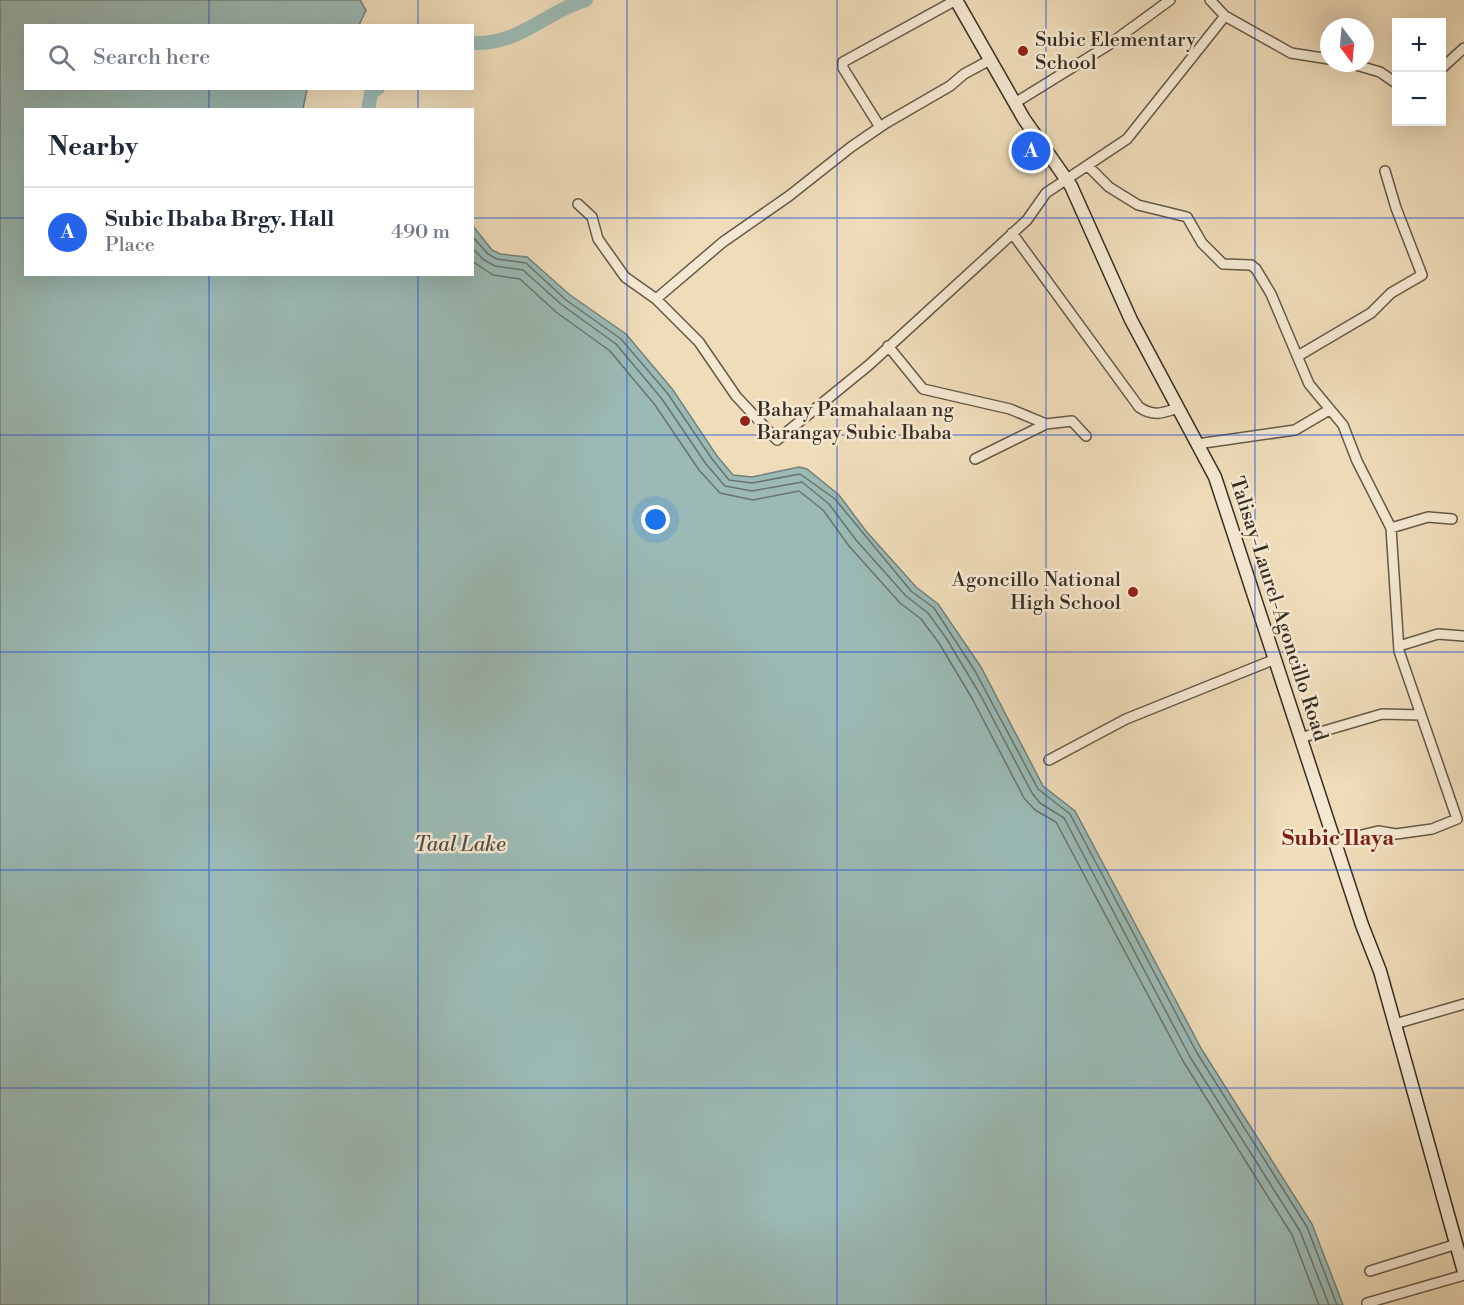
<!DOCTYPE html>
<html lang="en">
<head>
<meta charset="utf-8">
<style>
	:root { --surface:#fff; --page:#f2f2f3; --text:#1f2937; --muted:#747a83; --line:#e0e1e3; --accent:#2563eb }
	body { margin:0; font-family:"Libre Bodoni",serif; background:var(--page); color:var(--text) }
	.controls { position:absolute; right:18px; top:18px; display:grid; overflow:hidden; border-radius:0px; box-shadow:0 6px 24px #0002 }
	.controls button { width:54px; height:54px; display:grid; place-items:center; padding:0; border:0; border-bottom:2px solid var(--line); background:var(--surface); color:var(--text); font:30px sans-serif }
	.compass { position:absolute; left:1320px; top:18px; width:54px; height:54px; border-radius:50%; background:var(--surface); box-shadow:0 6px 24px #0002; rotate:164deg }
	.you { position:absolute; left:656px; top:520px; width:21px; height:21px; margin:-15px; border:4px solid #fff; border-radius:50%; background:#1a73e8; box-shadow:0 0 0 9px #1a73e833 }
	.badge { display:grid; place-items:center; width:39px; height:39px; border-radius:50%; background:var(--accent); color:#fff; font-size:20px; font-weight:700 }
	.pin { position:absolute; translate:-50% -50%; border:3px solid #fff; box-shadow:0 2px 6px #0006 }
	.list { margin:0; padding:0; list-style:none }
	h2 { display:flex; justify-content:space-between; align-items:center; height:78px; margin:0; padding:0 24px; font-size:26px }
	h2 small { font-size:20px; font-weight:400; color:var(--muted) }
	.list li { display:grid; grid-template-columns:39px 1fr auto; gap:18px; align-items:center; box-sizing:border-box; height:90px; padding:0 24px; border-top:2px solid var(--line) }
	.list b { display:block; font-size:22px; white-space:nowrap }
	.list p { margin:0; font-size:20px; white-space:nowrap; color:var(--muted) }
	.list em { font-size:20px; font-style:normal; color:var(--muted) }
	.icon { flex:none; width:33px; height:33px; fill:none; stroke:currentColor; stroke-width:2; stroke-linecap:round; stroke-linejoin:round }
	.map { position:relative; flex:none; width:1464px; height:1305px; overflow:hidden }
	.search { position:absolute; background:var(--surface); box-shadow:0 6px 24px #0002; left:24px; top:24px; width:450px; height:66px; display:flex; align-items:center; gap:15px; box-sizing:border-box; padding:0 21px; border-radius:0px; color:var(--muted); font-size:22px }
	.panel { position:absolute; background:var(--surface); box-shadow:0 6px 24px #0002; left:24px; top:108px; width:450px; height:168px; border-radius:0px }
	.map>svg:first-child { display:block }
	.water { fill:#9bbab5; stroke:#73827b; stroke-width:1.5 }
	.lines { fill:none; stroke-linecap:round; stroke-linejoin:round }
	.shore { stroke:#69746c; stroke-width:1.5 }
	.river { stroke:#9bbab5; stroke-width:14 }
	.minor-casing { stroke:#655a48; stroke-width:12 }
	.secondary-casing { stroke:#372e23; stroke-width:15 }
	.minor { stroke:#f5e8d2; stroke-width:9 }
	.secondary { stroke:#f5e8d2; stroke-width:12 }
	.grid { fill:none; stroke:#1d4ed8; stroke-width:1.5; stroke-opacity:0.55 }
	.poi-dot { fill:#8f2418; stroke:#f5e8d2; stroke-width:2 }
	.labels { text-anchor:middle; dominant-baseline:central; stroke-width:5; stroke-linejoin:round; paint-order:stroke }
	.poi-label { font-size:20px; fill:#372e23; stroke:#f5e8d2; text-anchor:start }
	.street-label { font-size:20px; fill:#372e23; stroke:#f5e8d2 }
	.water-label { font-size:21px; font-style:italic; fill:#505148; stroke:#f5e8d2 }
	.quarter-label { font-size:22px; font-weight:bold; fill:#7a1f14; stroke:#f5e8d2 }
</style>
</head>
<body>
<div class="map">
<svg width="1464" height="1305" viewBox="0 0 1464 1305">
	<rect width="100%" height="100%" fill="#efdcb9"/>
	<filter id="stains"><feTurbulence type="fractalNoise" baseFrequency=".00333" numOctaves="4"/><feColorMatrix values="0 0 0 0 .2 0 0 0 0 .09 0 0 0 0 .02 0 0 0 .5 -.17"/></filter>
	<radialGradient id="worn" r=".72"><stop offset=".6" stop-color="#630" stop-opacity="0"/><stop offset="1" stop-color="#630" stop-opacity=".3"/></radialGradient>
	<path class="water" d="M 0,0 L 360,0 L 366,10 L 359,25 L 26,26 L 26,88 L 307,89 L 303,109 L 26,110 L 26,274 L 472,274 L 473,226 L 492,250 L 500,254 L 527,257 L 570,295 L 626,334 L 673,390 L 717,456 L 733,475 L 752,477 L 799,467 L 807,469 L 839,495 L 866,531 L 916,587 L 938,604 L 981,667 L 1043,786 L 1075,811 L 1202,1050 L 1312,1224 L 1343,1305 L 0,1305 Z"/>
	<g class="lines">
		<path class="shore" d="M 472,236 L 488,254 L 497,259 L 526,263 L 566,300 L 621,339 L 668,394 L 712,459 L 729,480 L 752,483 L 800,474 L 835,499 L 911,591 L 934,608 L 975,671 L 1038,789 L 1070,814 L 1197,1053 L 1307,1227 L 1337,1305
			M 472,248 L 484,260 L 495,266 L 523,270 L 562,305 L 616,344 L 662,399 L 706,464 L 725,486 L 752,491 L 802,482 L 829,504 L 856,540 L 906,596 L 928,613 L 946,638 L 981,696 L 1032,793 L 1040,803 L 1064,818 L 1190,1057 L 1300,1231 L 1329,1305
			M 472,261 L 493,275 L 520,279 L 556,312 L 610,351 L 655,405 L 699,470 L 720,493 L 753,500 L 799,491 L 823,510 L 849,546 L 900,603 L 921,619 L 939,643 L 973,700 L 1024,798 L 1035,810 L 1056,822 L 1183,1061 L 1292,1235 L 1319,1305"/>
		<path class="river" d="M 472,43 C 521,45 542,13 586,0
			M 368,110 L 371,93 L 378,88"/>
		<g class="minor-casing">
			<path id="minor" d="M 1225,16 L 1291,53 L 1329,59
				M 1349,63 L 1380,72 L 1396,83
				M 1442,68 L 1464,48
				M 1015,103 L 1107,46 L 1170,0
				M 880,127 L 843,68 L 843,62 L 956,0
				M 1088,166 L 1109,187 L 1138,205 L 1187,217 L 1202,243 L 1223,264 L 1251,265 L 1256,269 L 1271,294 L 1309,384 L 1343,425 L 1357,461 L 1391,528 L 1399,651 L 1457,819 L 1432,829 L 1396,834 L 1378,831 L 1337,841
				M 578,204 L 592,217 L 598,239 L 625,277 L 656,299 L 699,342 L 736,396 L 777,440 L 869,365 L 987,257 L 1027,220 L 1046,193 L 1127,139 L 1225,16 L 1210,0
				M 1012,233 L 1139,407 C 1153,417 1163,413 1178,408
				M 656,299 L 723,242 L 789,196 L 851,147 L 886,123 L 950,86 L 964,74 L 990,60
				M 888,346 L 923,389 L 1010,409 L 1046,424 L 1072,421 L 1086,436
				M 1298,356 L 1371,313 L 1391,293 L 1422,275 L 1396,208 L 1385,171
				M 1197,444 L 1295,430 L 1329,410
				M 975,459 L 1046,424
				M 1391,528 L 1428,517 L 1452,519
				M 1399,646 L 1438,634 L 1464,636
				M 1300,738 L 1382,714 L 1421,715
				M 1049,760 L 1126,719 L 1273,660
				M 1395,1024 L 1464,1004
				M 1370,1271 L 1457,1244
				M 1367,1303 L 1464,1275"/>
		</g>
		<g class="secondary-casing">
			<path id="secondary" d="M 956,0 L 1024,119 L 1071,186 L 1131,320 L 1215,477 L 1362,925 L 1380,971 L 1464,1272"/>
		</g>
		<use href="#minor" class="minor"/>
		<use href="#secondary" class="secondary"/>
	</g>
	<path class="grid" d="M 209,0 L 209,26M 418,0 L 418,26M 627,0 L 627,1305M 837,0 L 837,1305M 1046,0 L 1046,1305M 1255,0 L 1255,1305M 209,88 L 209,110M 418,88 L 418,110M 0,218 L 26,218M 472,218 L 1464,218M 209,274 L 209,1305M 418,274 L 418,1305M 0,435 L 1464,435M 0,652 L 1464,652M 0,870 L 1464,870M 0,1088 L 1464,1088"/>
	<g class="poi-dot">
		<circle cx="1023" cy="51" r="6"/>
		<circle cx="745" cy="421" r="6"/>
		<circle cx="1133" cy="592" r="6"/>
	</g>
	<g class="labels">
		<g class="poi-label">
			<text x="1035" y="40">Subic Elementary<tspan x="1035" dy="23">School</tspan></text>
			<text x="757" y="410">Bahay Pamahalaan ng<tspan x="757" dy="23">Barangay Subic Ibaba</tspan></text>
			<text x="1121" y="580" text-anchor="end">Agoncillo National<tspan x="1121" dy="23">High School</tspan></text>
		</g>
		<g class="street-label">
			<text transform="translate(1278 609) rotate(72)">Talisay-Laurel-Agoncillo Road</text>
		</g>
		<g class="water-label">
			<text x="460" y="845">Taal Lake</text>
		</g>
		<g class="quarter-label">
			<text x="1338" y="838">Subic Ilaya</text>
		</g>
	</g>
	<rect width="100%" height="100%" filter="url(#stains)"/>
	<rect width="100%" height="100%" fill="url(#worn)"/>
</svg>
<div class="controls">
<button>+</button>
<button>−</button>
</div>
<svg class="compass" viewBox="-18 -18 36 36"><path d="M0-13l5 13h-10z" fill="#e53935"/><path d="M0 13l5-13h-10z" fill="#747a83"/></svg>
<div class="you"></div>
<div class="pin badge" style="left:1031px;top:151px">A</div>
<div class="search"><svg class="icon" aria-label="search" viewBox="0 0 24 24"><circle cx="10" cy="10" r="6"/><path d="M15 15l6 6"/></svg>Search here</div>
<section class="panel">
<h2>Nearby<small></small></h2>
<ul class="list">
<li><span class="badge">A</span><div><b>Subic Ibaba Brgy. Hall</b><p>Place</p></div><em>490 m</em></li>
</ul>
</section>
</div>
</body>
</html>
